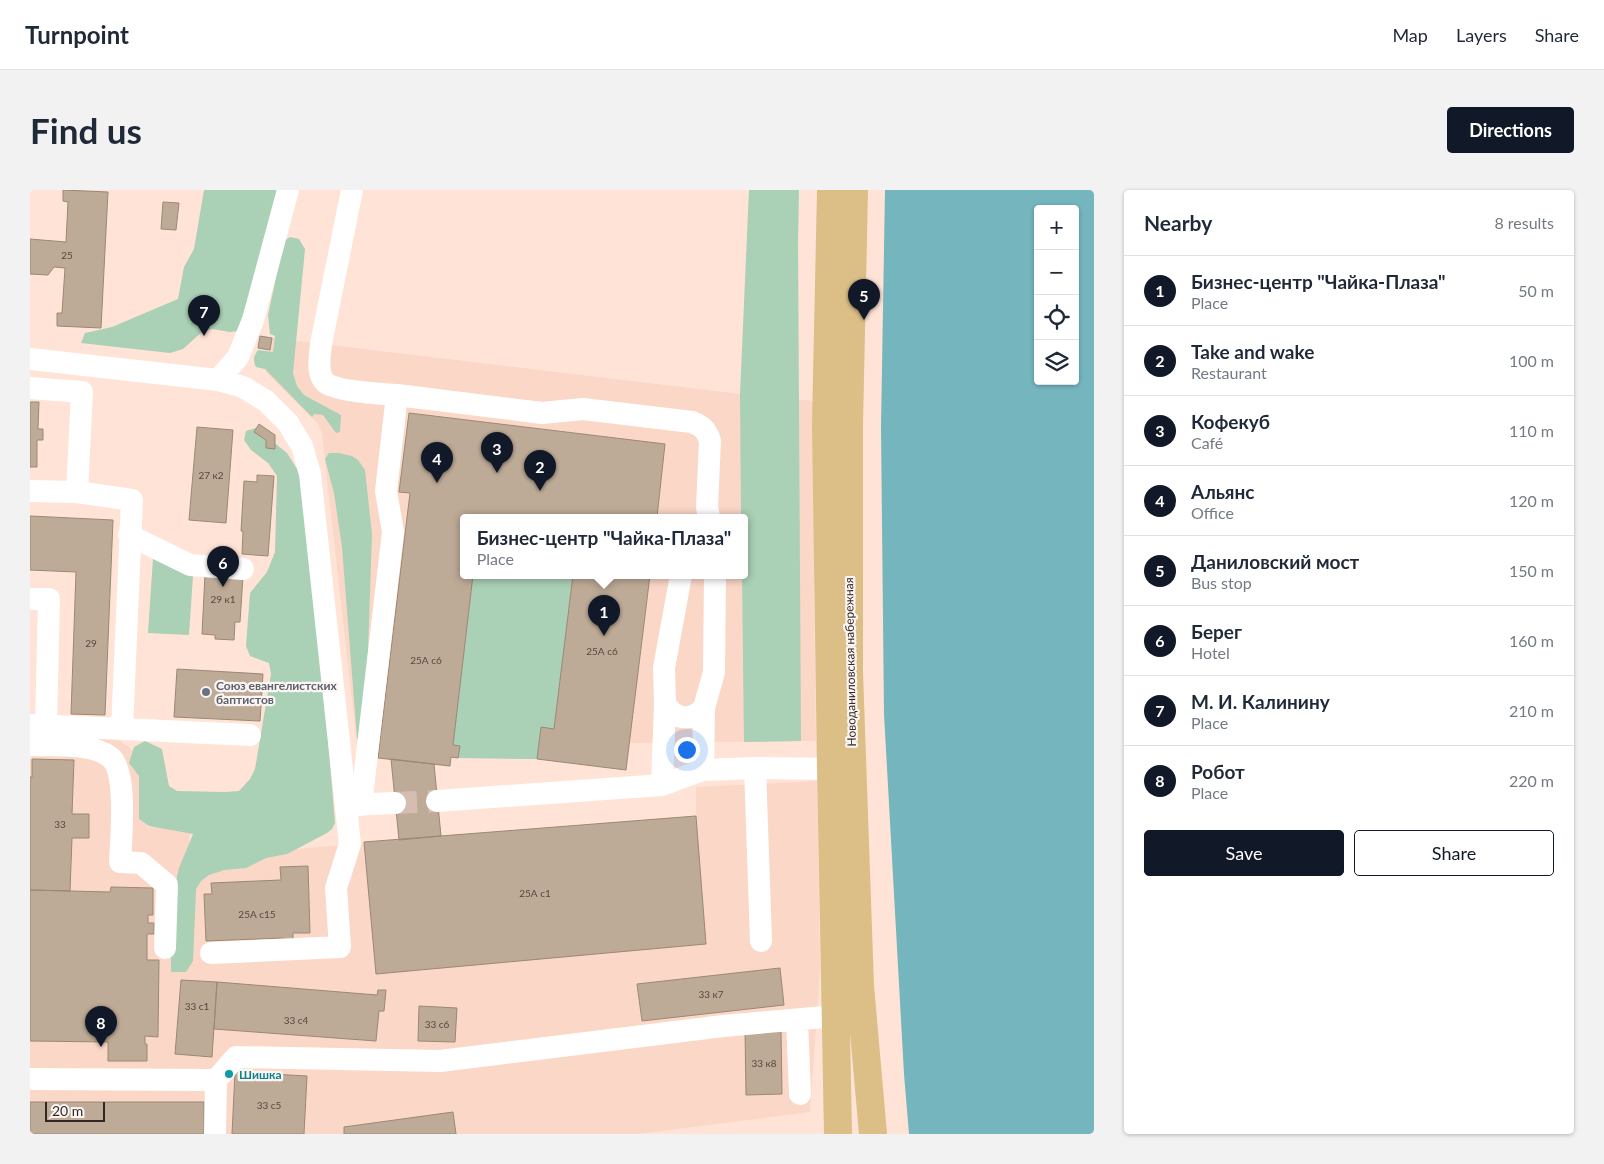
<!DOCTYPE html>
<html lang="en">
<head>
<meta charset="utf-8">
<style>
	:root { --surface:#fff; --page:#f2f2f3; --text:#1f2937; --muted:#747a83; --line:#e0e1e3; --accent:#111827 }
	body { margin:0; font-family:Lato,sans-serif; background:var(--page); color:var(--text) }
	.controls { position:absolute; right:15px; top:15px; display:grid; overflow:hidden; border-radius:5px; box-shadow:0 1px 4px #0004 }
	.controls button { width:45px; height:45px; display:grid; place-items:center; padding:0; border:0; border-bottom:1px solid var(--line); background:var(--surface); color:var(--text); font:25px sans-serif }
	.scale { position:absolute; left:15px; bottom:12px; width:60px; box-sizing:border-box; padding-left:5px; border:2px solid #322723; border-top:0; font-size:14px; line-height:18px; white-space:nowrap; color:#322723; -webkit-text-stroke:4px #fbf5f3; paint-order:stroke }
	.you { position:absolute; left:656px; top:559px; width:18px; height:18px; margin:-12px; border:4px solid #fff; border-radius:50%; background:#1a73e8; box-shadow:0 0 0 8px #1a73e833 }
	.badge { display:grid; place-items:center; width:32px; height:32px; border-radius:50%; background:var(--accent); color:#fff; font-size:16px; font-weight:700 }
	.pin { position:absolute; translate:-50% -41px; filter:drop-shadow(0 1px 2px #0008) }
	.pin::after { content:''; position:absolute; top:26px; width:18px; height:15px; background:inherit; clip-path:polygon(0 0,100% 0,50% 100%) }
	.popup { position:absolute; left:430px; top:324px; width:288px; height:65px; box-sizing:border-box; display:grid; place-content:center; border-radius:5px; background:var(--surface); filter:drop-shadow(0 1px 4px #0005); font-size:16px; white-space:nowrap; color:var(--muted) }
	.popup b { font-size:19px; color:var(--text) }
	.popup::after { content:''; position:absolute; left:50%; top:100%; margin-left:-10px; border:10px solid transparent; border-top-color:var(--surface) }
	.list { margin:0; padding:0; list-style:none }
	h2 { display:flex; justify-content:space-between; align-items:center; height:65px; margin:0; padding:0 20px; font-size:21px }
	h2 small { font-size:16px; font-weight:400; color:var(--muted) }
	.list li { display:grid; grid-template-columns:32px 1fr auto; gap:15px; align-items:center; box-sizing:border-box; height:70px; padding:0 20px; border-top:1px solid var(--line) }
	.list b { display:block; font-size:19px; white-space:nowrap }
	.list p { margin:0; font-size:16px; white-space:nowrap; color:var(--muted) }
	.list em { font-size:16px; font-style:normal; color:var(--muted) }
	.actions { display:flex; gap:10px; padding:15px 20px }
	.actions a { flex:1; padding:11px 0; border:1px solid var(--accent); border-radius:5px; text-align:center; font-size:18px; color:var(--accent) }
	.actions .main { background:var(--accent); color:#fff }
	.icon { flex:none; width:28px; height:28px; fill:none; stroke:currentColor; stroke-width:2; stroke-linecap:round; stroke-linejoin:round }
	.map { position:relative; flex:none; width:1064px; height:944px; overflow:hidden; border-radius:5px }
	header { display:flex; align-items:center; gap:30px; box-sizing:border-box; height:70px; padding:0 25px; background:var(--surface); border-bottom:1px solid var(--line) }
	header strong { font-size:24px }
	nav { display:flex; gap:28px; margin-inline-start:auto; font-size:18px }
	.intro { display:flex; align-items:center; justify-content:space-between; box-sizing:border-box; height:120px; padding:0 30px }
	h1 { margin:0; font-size:35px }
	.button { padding:12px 22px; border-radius:5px; background:var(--accent); color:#fff; font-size:18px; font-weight:700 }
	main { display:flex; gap:30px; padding:0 30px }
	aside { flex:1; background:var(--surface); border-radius:5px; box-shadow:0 1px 4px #0004 }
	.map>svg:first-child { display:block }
	.built { fill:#fbd7c7; fill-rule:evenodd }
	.green { fill:#aad0b5 }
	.water { fill:#74b5be; fill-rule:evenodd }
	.building { fill:#beab97; stroke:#9a8875 }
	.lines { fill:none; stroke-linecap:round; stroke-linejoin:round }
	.minor-tunnel { stroke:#d6bdb2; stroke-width:22; stroke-dasharray:22 11; stroke-linecap:butt }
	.minor { stroke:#fff; stroke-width:22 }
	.major { stroke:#dcbf86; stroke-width:28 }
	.worship-dot { fill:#6b7280; stroke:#fbf5f3; stroke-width:2 }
	.culture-dot { fill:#0f9aa8; stroke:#fbf5f3; stroke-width:2 }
	.labels { text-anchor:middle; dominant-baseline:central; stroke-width:4.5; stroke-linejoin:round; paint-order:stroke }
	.number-label { font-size:10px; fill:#554840 }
	.street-label { font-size:12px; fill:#322723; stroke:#fbf5f3 }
	.worship-label { font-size:12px; font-weight:bold; fill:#5b616d; stroke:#fbf5f3; text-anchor:start }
	.culture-label { font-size:12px; font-weight:bold; fill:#0d838f; stroke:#fbf5f3; text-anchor:start }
</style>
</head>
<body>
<header>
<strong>Turnpoint</strong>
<nav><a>Map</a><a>Layers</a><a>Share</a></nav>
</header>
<div class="intro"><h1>Find us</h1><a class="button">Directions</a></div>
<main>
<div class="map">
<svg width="1064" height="944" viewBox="0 0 1064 944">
	<rect width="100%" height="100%" fill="#ffe3d6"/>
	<path class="built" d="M 242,148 L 710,204 L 785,211 L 784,405 L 786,551 L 600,553 L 596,580 L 507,569 L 421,567 L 420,576 L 328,565 L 292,243 L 288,234 L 236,182 ZM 434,327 L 714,327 L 714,385 L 434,385 Z
		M 3,541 L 82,547 L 98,556 L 110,568 L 117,583 L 117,637 L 160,639 L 158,668 L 666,626 L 666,597 L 787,591 L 790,780 L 780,922 L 608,944 L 0,944 L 0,569 L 2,569 Z"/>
	<path class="green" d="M 174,0 L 251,0 L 208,141 L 200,142 L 182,139 L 173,141 L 153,159 L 140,163 L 51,153 L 55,143 L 82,137 L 148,109 L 154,77 L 164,59 Z
		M 719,0 L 769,0 L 768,52 L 771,551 L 714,552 L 712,385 L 714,385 L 714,327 L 711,327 L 710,204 Z
		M 260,47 L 269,49 L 275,59 L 263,183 L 267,196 L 274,205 L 311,225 L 310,242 L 306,243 L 293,225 L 284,224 L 282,227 L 235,179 L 226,177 C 223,170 223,167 228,160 L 243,162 L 245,146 L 240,144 L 238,125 L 254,51 Z
		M 226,238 L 257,263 L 274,290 L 278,309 L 305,633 L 302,639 L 297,643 L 257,664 L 236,668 L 216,678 L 194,680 L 179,685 L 171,691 L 166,699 L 163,771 L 156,782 L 141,782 L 141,713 L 149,678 L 163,644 L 119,636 L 109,629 L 109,586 L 99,573 L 104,557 L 115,551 L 132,559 L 139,596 L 147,601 L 195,602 L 209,601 L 220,589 L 225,579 L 241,484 L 239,473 L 220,466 L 216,456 L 220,403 L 237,382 L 245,362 L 247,286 L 238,273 L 221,260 L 214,250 L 216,241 Z
		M 299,263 L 309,263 L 322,266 L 328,270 L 335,280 L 342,344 L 335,549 L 331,551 L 327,548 L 312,357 L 304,303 L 295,269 Z
		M 123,368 L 163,386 L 159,445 L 118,443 Z
		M 443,385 L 543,385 L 524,539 L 511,538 L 507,569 L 428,568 L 430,556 L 423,555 Z"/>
	<path class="water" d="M 855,0 L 1064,0 L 1064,944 L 879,944 L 874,884 L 854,524 L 851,237 ZM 1008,19 L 1045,19 L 1045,191 L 1008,191 Z"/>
	<path class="building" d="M 33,0 L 78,2 L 71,138 L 27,136 L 27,123 L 32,123 L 35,78 L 24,77 L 18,85 L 0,84 L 0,49 L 36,52 L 38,12 L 33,11 Z
		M 133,12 L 149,13 L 146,40 L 131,39 Z
		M 230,146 L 242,148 L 240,160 L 228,158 Z
		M 0,212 L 9,212 L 8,239 L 13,239 L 13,250 L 7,250 L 7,277 L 0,277 Z
		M 379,223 L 635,254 L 627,327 L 434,327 L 434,385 L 443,385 L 423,555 L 430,556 L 428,568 L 421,567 L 420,576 L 348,568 L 380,303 L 369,302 Z
		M 229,234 L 245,245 L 245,259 L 236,258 L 236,250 L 224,242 Z
		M 167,237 L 203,240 L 196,333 L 159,330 Z
		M 227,285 L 244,286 L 238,366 L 212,364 L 213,341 L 211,341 L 214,291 L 227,292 Z
		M 0,326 L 83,330 L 75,525 L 41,524 L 46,382 L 0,380 Z
		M 175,384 L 213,386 L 210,432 L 205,432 L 204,450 L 185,449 L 185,445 L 172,444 Z
		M 543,385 L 620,385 L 596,580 L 507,569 L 511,537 L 524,539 Z
		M 147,479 L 233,484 L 230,531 L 144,527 Z
		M 2,569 L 44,570 L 42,624 L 59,624 L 59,648 L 42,648 L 40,701 L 0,700 L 0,587 L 2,587 Z
		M 361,569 L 404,574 L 411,646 L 369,650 Z
		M 666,626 L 676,754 L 346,784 L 334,652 Z
		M 278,676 L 280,743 L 263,743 L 263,751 L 253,751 L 253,748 L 176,751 L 174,704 L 182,704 L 181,693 L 251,690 L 250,677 Z
		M 81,697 L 123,698 L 123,725 L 118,725 L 118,733 L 124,733 L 124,744 L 117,744 L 117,770 L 129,770 L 128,847 L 115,846 L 115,854 L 117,854 L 117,871 L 78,871 L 78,852 L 0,851 L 0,700 L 80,702 Z
		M 750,778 L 754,815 L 612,831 L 607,794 Z
		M 151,790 L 187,792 L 182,867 L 145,864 Z
		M 187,792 L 347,805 L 348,800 L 356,800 L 354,821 L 349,821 L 346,851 L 184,839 Z
		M 389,816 L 427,818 L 425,852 L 388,851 Z
		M 715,841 L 751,841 L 752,904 L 716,905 Z
		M 205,882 L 277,886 L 274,944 L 202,944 Z
		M 0,912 L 174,912 L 174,944 L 0,944 Z
		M 423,922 L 426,944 L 314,944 L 314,937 Z"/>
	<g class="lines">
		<path class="minor-tunnel" d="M 365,613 L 407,611"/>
		<path class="minor" d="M 322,0 L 291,154 C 290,165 286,183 295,192 C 304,201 352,204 367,205 L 356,301 L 363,342 L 331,615
			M 0,169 L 188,190 L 213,197 L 236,211 L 258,233 L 272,256 L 280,284 L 320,654 L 306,698 L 310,757 L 181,763
			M 188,190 L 208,167 L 223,130 L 258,0
			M 0,198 L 52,202 L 47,302 L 102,310 L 92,539 L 0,535
			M 367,205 L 512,223 L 553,219 L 662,232 C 672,236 677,240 680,251 L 677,317 L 679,327
			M 0,301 L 47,302
			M 99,345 L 160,375 L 213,379
			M 0,409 L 19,409 L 16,535
			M 635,514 C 646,530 660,532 674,518
			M 92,539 L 220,545
			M 0,555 C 22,556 61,552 80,567 C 98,581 91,650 90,672 L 111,673 L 137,695 L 135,758
			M 725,578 L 731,751
			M 673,580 L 674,518 L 684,482 L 685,385
			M 632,595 L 635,514 L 634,478 L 651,385
			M 407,611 L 632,595 L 673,580 L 725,578 L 801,579
			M 318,615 L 365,613
			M 767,830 L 770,904
			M 0,889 L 186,890 L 185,944
			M 186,890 L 206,867 L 410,871 L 693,836 L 806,826"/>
		<path class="major" d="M 801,0 L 796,235 L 801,579 L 808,944
			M 824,0 L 819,235 L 819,482 L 830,796 L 843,944"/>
	</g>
	<circle class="worship-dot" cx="176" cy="502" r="5"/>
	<circle class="culture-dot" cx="199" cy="884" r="5"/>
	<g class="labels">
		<g class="number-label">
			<text x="37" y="65">25</text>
			<text x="181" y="285">27 к2</text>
			<text x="193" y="409">29 к1</text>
			<text x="61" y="453">29</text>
			<text x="572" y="461">25А с6</text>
			<text x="396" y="470">25А с6</text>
			<text x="30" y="634">33</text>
			<text x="505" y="703">25А с1</text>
			<text x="227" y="724">25А с15</text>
			<text x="681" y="804">33 к7</text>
			<text x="167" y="816">33 с1</text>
			<text x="266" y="830">33 с4</text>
			<text x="407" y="834">33 с6</text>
			<text x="734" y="873">33 к8</text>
			<text x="239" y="915">33 с5</text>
		</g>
		<g class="street-label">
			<text transform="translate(820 472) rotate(-91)">Новоданиловская набережная</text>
		</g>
		<g class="worship-label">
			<text x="186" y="495">Союз евангелистских<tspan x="186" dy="14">баптистов</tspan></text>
		</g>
		<g class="culture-label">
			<text x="209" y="884">Шишка</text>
		</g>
	</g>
</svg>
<div class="controls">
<button>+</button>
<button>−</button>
<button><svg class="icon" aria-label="locate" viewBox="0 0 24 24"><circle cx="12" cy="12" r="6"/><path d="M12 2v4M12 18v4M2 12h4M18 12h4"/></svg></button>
<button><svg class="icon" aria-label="layers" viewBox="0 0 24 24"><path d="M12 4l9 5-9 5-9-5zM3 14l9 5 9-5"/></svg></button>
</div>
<div class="scale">20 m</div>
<div class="you"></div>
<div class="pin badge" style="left:574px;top:446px">1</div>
<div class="popup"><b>Бизнес-центр &quot;Чайка-Плаза&quot;</b>Place</div>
<div class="pin badge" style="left:510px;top:301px">2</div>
<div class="pin badge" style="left:467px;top:283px">3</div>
<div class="pin badge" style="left:407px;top:293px">4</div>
<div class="pin badge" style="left:834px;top:130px">5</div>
<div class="pin badge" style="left:193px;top:397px">6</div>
<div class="pin badge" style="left:174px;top:146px">7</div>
<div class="pin badge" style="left:71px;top:857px">8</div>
</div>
<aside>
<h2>Nearby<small>8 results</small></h2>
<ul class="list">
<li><span class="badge">1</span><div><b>Бизнес-центр &quot;Чайка-Плаза&quot;</b><p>Place</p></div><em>50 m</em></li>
<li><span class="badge">2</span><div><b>Take and wake</b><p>Restaurant</p></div><em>100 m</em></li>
<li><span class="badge">3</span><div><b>Кофекуб</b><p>Café</p></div><em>110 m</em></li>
<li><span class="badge">4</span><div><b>Альянс</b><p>Office</p></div><em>120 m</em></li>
<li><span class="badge">5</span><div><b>Даниловский мост</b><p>Bus stop</p></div><em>150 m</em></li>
<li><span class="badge">6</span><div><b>Берег</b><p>Hotel</p></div><em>160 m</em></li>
<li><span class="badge">7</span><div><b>М. И. Калинину</b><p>Place</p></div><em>210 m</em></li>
<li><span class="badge">8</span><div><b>Робот</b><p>Place</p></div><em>220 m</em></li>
</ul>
<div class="actions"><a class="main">Save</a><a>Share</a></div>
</aside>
</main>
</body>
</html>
